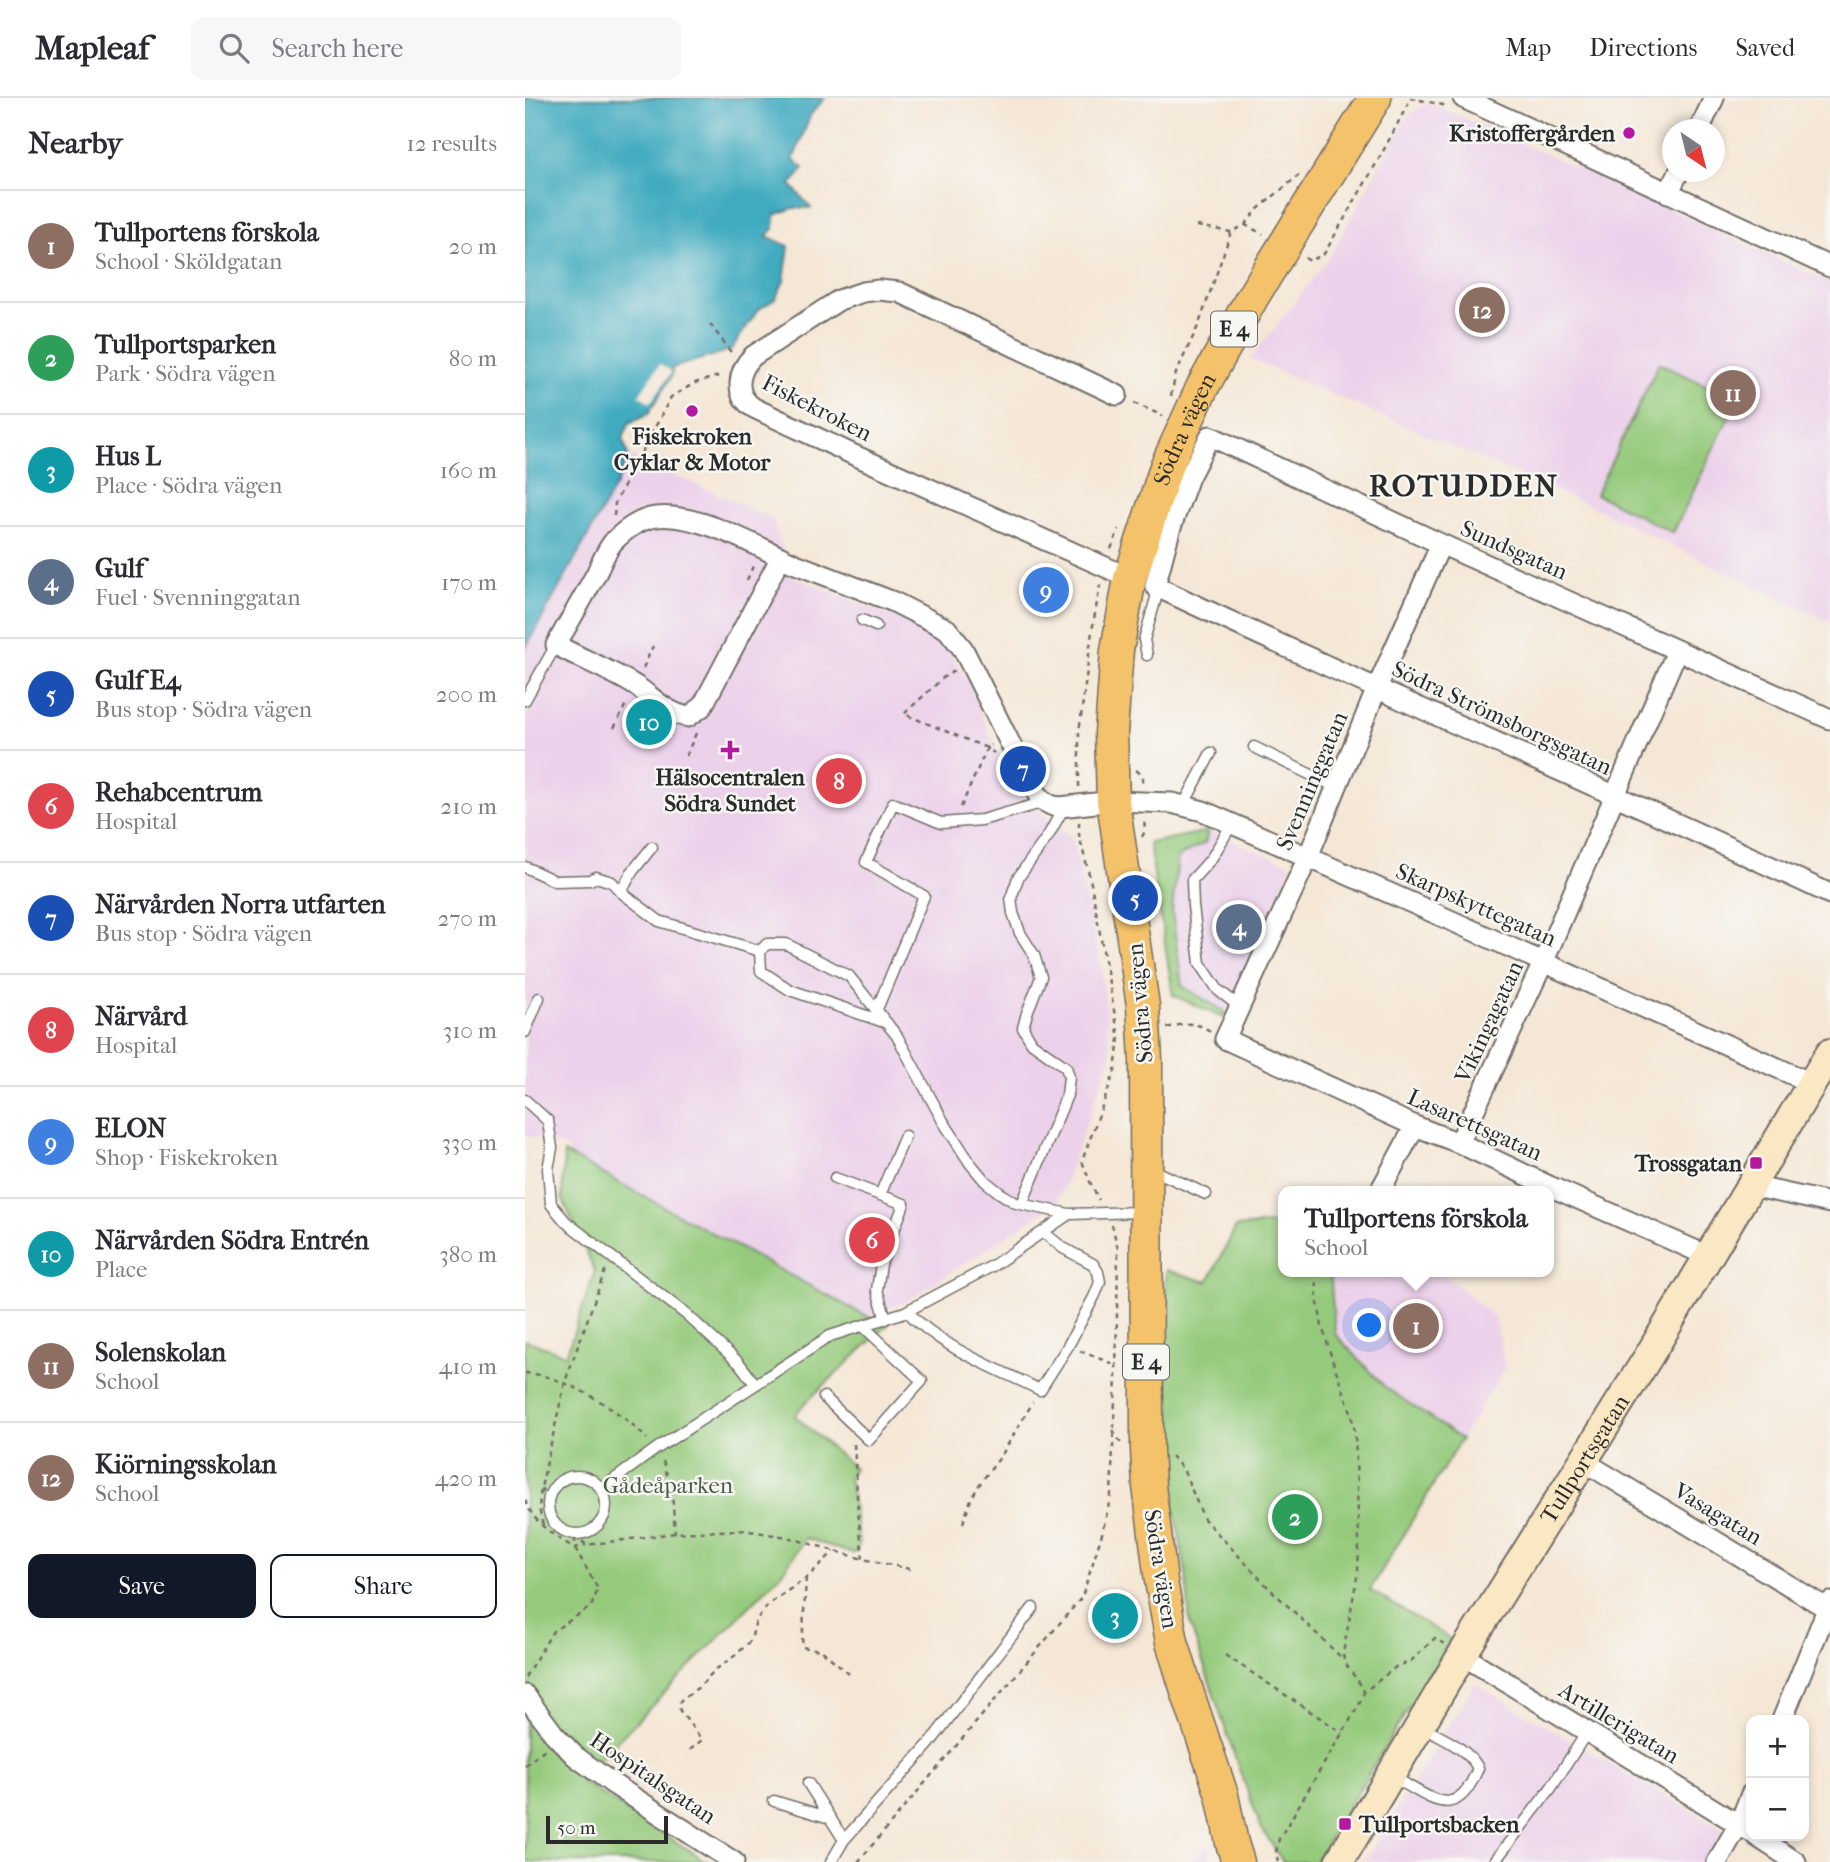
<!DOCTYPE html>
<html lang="en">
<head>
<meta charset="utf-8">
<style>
	:root { --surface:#fff; --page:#f7f7f7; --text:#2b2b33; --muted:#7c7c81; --line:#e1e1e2; --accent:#111827 }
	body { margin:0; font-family:"IM FELL French Canon",serif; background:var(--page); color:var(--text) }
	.controls { position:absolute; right:21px; bottom:21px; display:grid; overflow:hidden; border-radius:14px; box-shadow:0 4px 10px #0003 }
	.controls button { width:63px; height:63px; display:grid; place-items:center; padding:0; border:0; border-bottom:2px solid var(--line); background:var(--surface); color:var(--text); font:35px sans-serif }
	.compass { position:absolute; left:1137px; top:21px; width:63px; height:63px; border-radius:50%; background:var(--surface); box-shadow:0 4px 10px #0003; rotate:145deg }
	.scale { position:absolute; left:21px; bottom:18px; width:122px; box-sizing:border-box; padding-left:7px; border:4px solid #2b2b2b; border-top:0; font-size:19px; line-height:24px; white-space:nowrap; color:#2b2b2b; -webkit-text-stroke:5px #f6f6f2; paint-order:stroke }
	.you { position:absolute; left:845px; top:1228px; width:24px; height:24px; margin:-18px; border:5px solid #fff; border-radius:50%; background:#1a73e8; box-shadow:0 0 0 10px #1a73e833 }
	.badge { display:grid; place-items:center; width:46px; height:46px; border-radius:50%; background:var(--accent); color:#fff; font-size:23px; font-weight:700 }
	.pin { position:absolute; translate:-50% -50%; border:4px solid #fff; box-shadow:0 2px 7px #0006 }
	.popup { position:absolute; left:753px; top:1088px; width:276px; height:91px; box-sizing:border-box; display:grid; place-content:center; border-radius:14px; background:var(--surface); filter:drop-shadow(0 2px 5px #0005); font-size:23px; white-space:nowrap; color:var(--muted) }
	.popup b { font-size:26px; color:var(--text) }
	.popup::after { content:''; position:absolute; left:50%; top:100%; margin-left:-14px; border:14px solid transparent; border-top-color:var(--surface) }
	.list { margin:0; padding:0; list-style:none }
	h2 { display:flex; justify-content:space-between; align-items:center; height:91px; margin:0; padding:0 28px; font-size:30px }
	h2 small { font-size:23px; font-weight:400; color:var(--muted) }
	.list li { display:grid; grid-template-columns:46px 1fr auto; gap:21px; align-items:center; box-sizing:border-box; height:112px; padding:0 28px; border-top:2px solid var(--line) }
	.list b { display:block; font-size:26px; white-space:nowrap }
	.list p { margin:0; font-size:23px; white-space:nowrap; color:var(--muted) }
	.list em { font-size:23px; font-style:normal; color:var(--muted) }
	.actions { display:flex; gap:14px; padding:21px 28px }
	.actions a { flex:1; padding:16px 0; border:2px solid var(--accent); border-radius:14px; text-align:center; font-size:24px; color:var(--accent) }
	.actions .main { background:var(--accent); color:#fff }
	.icon { flex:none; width:38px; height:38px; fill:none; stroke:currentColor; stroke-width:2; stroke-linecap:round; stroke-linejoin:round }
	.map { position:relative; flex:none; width:1305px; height:1764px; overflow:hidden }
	header { display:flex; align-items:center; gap:42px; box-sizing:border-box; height:98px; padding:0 35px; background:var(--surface); border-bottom:2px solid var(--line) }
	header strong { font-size:33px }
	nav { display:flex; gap:38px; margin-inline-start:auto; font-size:24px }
	.search { width:490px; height:63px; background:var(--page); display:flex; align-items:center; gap:18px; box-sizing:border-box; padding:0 24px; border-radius:14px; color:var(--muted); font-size:26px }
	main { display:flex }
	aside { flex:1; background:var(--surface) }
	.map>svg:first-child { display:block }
	.built { fill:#ecd1ea }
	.green { fill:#95ca7c; stroke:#607a54; stroke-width:2 }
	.water { fill:#3faabf; stroke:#356a75; stroke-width:2 }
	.pier { fill:#f5e7d6 }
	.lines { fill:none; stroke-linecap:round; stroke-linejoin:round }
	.service-casing { stroke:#726d67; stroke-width:13 }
	.minor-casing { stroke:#726d67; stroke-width:23 }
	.secondary-casing { stroke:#726d67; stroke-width:32 }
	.trunk-casing { stroke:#726d67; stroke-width:35 }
	.path { stroke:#726d67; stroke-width:2.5; stroke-dasharray:5 5; stroke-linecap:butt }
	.service { stroke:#fff; stroke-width:10 }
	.minor { stroke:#fff; stroke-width:19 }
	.secondary { stroke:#fae7c3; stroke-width:28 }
	.trunk { stroke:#f3c26a; stroke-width:32 }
	.poi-dot { fill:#b5179e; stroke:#f6f6f2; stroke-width:2.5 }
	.labels { text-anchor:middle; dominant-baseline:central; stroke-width:5; stroke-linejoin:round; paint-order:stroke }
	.shield { fill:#f6f6f2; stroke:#686867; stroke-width:2 }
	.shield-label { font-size:21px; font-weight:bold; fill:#2b2b2b }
	.poi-label { font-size:23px; font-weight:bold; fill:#2b2b2b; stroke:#f6f6f2; text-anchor:end }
	.street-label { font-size:23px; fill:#2b2b2b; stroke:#f6f6f2 }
	.park-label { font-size:23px; fill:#4b5b43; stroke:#f6f6f2 }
	.district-label { font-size:30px; font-weight:bold; letter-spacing:2px; fill:#2b2b2b; stroke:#f6f6f2 }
</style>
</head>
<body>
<header>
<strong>Mapleaf</strong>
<div class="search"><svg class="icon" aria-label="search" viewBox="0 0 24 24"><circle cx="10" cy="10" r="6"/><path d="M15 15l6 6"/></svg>Search here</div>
<nav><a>Map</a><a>Directions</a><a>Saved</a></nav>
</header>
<main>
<aside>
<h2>Nearby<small>12 results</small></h2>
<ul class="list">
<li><span class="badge" style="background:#8d6e63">1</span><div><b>Tullportens förskola</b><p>School · Sköldgatan</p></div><em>20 m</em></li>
<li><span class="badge" style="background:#2e9e5b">2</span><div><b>Tullportsparken</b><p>Park · Södra vägen</p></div><em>80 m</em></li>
<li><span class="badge" style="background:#0f9aa8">3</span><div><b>Hus L</b><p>Place · Södra vägen</p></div><em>160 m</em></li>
<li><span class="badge" style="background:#5c6f8a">4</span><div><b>Gulf</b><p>Fuel · Svenninggatan</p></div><em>170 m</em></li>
<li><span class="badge" style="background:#1a4fb4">5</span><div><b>Gulf E4</b><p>Bus stop · Södra vägen</p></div><em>200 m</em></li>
<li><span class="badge" style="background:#e0444e">6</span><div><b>Rehabcentrum</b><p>Hospital</p></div><em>210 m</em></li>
<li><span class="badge" style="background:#1a4fb4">7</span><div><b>Närvården Norra utfarten</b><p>Bus stop · Södra vägen</p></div><em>270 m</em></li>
<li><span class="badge" style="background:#e0444e">8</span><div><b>Närvård</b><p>Hospital</p></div><em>310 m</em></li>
<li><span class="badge" style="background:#3f7fe0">9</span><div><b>ELON</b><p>Shop · Fiskekroken</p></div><em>330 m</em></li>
<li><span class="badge" style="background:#0f9aa8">10</span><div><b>Närvården Södra Entrén</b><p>Place</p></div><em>380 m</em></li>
<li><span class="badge" style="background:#8d6e63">11</span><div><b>Solenskolan</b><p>School</p></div><em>410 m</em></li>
<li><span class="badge" style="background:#8d6e63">12</span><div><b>Kiörningsskolan</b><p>School</p></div><em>420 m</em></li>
</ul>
<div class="actions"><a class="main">Save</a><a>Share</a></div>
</aside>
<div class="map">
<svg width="1305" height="1764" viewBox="0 0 1305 1764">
	<rect width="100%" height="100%" fill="#f6f6f2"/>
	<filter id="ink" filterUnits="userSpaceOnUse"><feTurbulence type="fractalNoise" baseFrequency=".0143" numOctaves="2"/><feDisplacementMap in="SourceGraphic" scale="14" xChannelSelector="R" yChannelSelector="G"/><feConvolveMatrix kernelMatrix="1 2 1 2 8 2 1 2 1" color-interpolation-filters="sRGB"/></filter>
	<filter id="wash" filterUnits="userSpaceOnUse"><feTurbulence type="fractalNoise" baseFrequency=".00686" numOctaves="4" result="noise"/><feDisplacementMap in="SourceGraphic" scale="28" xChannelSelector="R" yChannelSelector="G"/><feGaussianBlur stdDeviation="1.57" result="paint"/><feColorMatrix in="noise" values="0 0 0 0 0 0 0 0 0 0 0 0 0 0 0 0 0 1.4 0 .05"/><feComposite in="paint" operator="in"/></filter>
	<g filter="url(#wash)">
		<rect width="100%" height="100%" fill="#f5e7d6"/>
		<path class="built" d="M 902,4 L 1136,107 L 1305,185 L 1305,524 L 1057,404 L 725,261 L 802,163 L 882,18 Z
			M 103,357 L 247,420 L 268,479 L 395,529 L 418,546 L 442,580 L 464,635 L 495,698 L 547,740 L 577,872 L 586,958 L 533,1104 L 384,1202 L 234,1261 L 52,1119 L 43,1050 L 0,1037 L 0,551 L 92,385 Z
			M 683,733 L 767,767 L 698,920 L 648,897 L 624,745 Z
			M 805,1174 L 917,1174 L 970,1220 L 980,1270 L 936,1341 L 860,1289 L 810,1236 Z
			M 950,1586 L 1198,1732 L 1181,1764 L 839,1764 Z
			M 682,1747 L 687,1764 L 664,1764 Z"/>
		<path class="green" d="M 1134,265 L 1212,302 L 1148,435 L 1071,396 Z
			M 683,733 L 680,745 L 653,759 L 647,813 L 657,888 L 700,914 L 698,920 L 648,897 L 624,745 Z
			M 39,1055 L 333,1214 L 362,1228 L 277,1308 L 270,1318 L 329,1370 L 324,1378 L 334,1444 L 333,1451 L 328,1455 L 322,1454 L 281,1440 L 255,1477 L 54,1682 L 182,1764 L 0,1764 L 0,1242 L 41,1257 L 70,1173 L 37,1100 Z
			M 758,1125 L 758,1174 L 805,1174 L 810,1236 L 860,1289 L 936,1341 L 845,1492 L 926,1541 L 790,1764 L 758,1764 L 756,1761 L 737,1731 L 715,1674 L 665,1526 L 661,1475 L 641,1363 L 641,1172 L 683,1184 L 711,1129 Z"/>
		<path class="water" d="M 0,0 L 300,0 L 286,16 L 268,62 L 279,70 L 266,87 L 286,110 L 268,110 L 250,117 L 249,131 L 241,138 L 264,148 L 259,183 L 250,201 L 233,212 L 206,252 L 147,270 L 147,277 L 123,316 L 104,325 L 98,341 L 103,357 L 92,385 L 0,551 Z"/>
		<path class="pier" d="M 135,266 L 147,274 L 125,305 L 114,297 Z"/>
	</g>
	<g filter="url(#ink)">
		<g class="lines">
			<g class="service-casing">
				<path id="service" d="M 337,522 L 351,528
					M 622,557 L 619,542 L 631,500 L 630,488
					M 0,602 L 31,547
					M 729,649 L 811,689
					M 658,708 L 686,655
					M 707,726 L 686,761 L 667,782 L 668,808 L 675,865 L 693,892 L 715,909
					M 0,769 L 30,783 L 65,782 L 71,779 L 87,784 L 96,794 L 134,823 L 235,853
					M 96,794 L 107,774 L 127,749
					M 352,911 L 399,798 L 341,764 L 368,705 L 416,725 L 457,722 L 520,704
					M 362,925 L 265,892 L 236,873 L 235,853 L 242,846 L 261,846 L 324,878 L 372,938 L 418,1023 L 445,1065 L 460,1083 L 475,1095 L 491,1105 L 544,1116 L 617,1114
					M 0,934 L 14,900
					M 0,1002 L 23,1023 L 27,1050 L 23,1071 L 26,1106 L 41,1124 L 162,1217 L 214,1265 L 230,1286
					M 628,1072 L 681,1096
					M 310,1080 L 379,1106 L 356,1166 L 352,1192 L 361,1221
					M 355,1097 L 380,1038
					M 497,1106 L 542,997 L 544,979 L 541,969 L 507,945 L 498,930 L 502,915 L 516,879 L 509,857 L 495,835 L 488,815 L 486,800 L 493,780 L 523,738 L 539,709
					M 382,1213 C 416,1250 471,1270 515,1292 L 543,1248 L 570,1197 L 575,1184 L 573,1174 L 568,1166 L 538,1150 L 518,1134
					M 299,1299 L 344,1342 L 397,1283 L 338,1228
					M23 1407a29 29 0 1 1 58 0a29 29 0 1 1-58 0Z
					M 76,1391 L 131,1351 L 305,1238 L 380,1214 L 469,1167 L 544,1116
					M 866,1678 C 906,1699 931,1727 953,1670 C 942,1650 917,1640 898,1630
					M 283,1685 L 319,1742
					M 249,1703 L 305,1720
					M 306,1764 L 319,1742 L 404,1646 L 508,1510
					M 969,1764 L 1026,1690 L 1062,1634"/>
			</g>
			<g class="minor-casing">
				<path id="minor" d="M 938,0 L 1305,169
					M 1174,32 L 1189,0
					M 1143,95 L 1154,74
					M 592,297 L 374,194 L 354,192 L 338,194 L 314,202 L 228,258 C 213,273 208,297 229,310 L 329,357 L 605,480
					M 916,446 L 852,590 L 783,759 L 700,941 L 890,1028 L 934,1045 L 1024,1088 L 1183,1158
					M 256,459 L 177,609 L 163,619 C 141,615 129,600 111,588 C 87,573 57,561 31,547 C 44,524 58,500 71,476 C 76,466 81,452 89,443 C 100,432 115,421 131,419 C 171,414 232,448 268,465 L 369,504 L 422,531 L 438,551 L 500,675 L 513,697 L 520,704 L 528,708 L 535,709 L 588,703 L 647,705 L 678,713 L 896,809 L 1286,985
					M 1305,621 L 916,446 L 685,338 L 664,379 L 645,432 L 630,488 C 853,594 1081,691 1305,796
					M 934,1045 L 1018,865 L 1152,553
					M 1226,1088 L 1305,1105
					M 855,1093 L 890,1028
					M 1058,1363 L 1303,1511
					M 937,1557 L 1226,1734
					M 0,1597 L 29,1636 L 50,1658 L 88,1686 L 209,1764
					M 1257,1622 L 1305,1504
					M 1231,1738 L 1271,1764
					M 1192,1764 L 1214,1726 L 1226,1696"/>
			</g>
			<g class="secondary-casing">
				<g id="secondary">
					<path id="s1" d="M 814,1764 L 937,1557 L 1125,1256 L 1305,955"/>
				</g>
			</g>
			<g class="trunk-casing">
				<g id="trunk">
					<path id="s2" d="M 713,1764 L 707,1745 L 697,1697 L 663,1596 L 647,1544 L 636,1483 L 624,1388 L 622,1352 L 621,962 L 618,908 L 588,703 L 586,635 L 592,552 L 605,480 L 641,369 L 677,290 L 728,198 L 850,0"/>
				</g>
			</g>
			<path class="path" d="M 885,0 L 923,8
				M 720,127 L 733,111 L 774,77
				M 672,128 L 706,134
				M 780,160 L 785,163 L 799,156 L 855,59 L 886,0
				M 185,226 L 208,257
				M 646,298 L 651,275 L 674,226 L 706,134 L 720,127 L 738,136
				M 609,305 L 638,318
				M 89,418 L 90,405 L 146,299 L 170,285 L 197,277
				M 586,451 L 594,431
				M 222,482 L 229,466
				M 118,570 L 128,548
				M 429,573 L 419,579 L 379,616 L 462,650 L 466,647
				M 128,623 L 134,632 L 131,646
				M 89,630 L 102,604
				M 161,658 L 172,633
				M 611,672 L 618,678 L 618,687
				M 554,689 L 554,634 L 567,533 L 575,487
				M 436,709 L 462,650 L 469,655
				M 554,724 L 554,737 L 565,780 L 594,940 L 590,973 L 557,1063 L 565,1084 L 574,1102
				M 617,739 L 620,733 L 619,721
				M 642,930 C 659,925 670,923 685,933
				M 791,1174 L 792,1199 L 797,1228 L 808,1264 L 826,1314 L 830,1335 L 834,1445 L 833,1474 L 818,1555 C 818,1569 834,1580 839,1594
				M 555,1253 L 591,1267
				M 0,1275 C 39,1277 96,1312 122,1341
				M 588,1332 L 597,1347
				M 329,1346 L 333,1414 L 338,1461
				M 646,1358 L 658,1371 L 679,1421 L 740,1486 L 818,1561
				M 138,1363 L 147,1395 L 150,1435
				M 16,1390 L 23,1401
				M 0,1402 C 8,1425 30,1439 50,1450 L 61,1447
				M 438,1425 L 446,1401 L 456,1384 L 476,1358 L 508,1304
				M 18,1427 L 14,1410 L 16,1390 L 40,1284 L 81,1170
				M 50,1436 L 61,1447 L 150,1435 L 218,1432 L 262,1439 L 338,1461 L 385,1471
				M 281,1480 L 277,1549 L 296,1552 L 327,1578
				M 700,1557 L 818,1635
				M 0,1579 L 28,1533 L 66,1509 L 73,1491 L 50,1450 L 50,1437
				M 165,1652 L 177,1642 L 155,1613 L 154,1607 L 156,1602 L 174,1589 L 190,1572 L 212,1556 L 226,1542 L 231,1522 L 244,1506 L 285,1477 L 309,1453
				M 0,1667 L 20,1651
				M 333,1764 L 557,1499 L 577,1436 L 586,1397 L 591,1278 L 593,1151 L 587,1127
				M 753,1764 L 751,1754 L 754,1741 L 834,1607 L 839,1594 L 872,1568 L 885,1564 L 910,1540 L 919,1546"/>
			<use href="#service" class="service"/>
			<use href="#minor" class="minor"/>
			<use href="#secondary" class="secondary"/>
			<use href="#trunk" class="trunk"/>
		</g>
	</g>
	<g class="poi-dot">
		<circle cx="1104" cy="35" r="7"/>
		<circle cx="167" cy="313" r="7"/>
		<path d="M201.5 641.5h7v7h7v7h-7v7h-7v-7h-7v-7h7z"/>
		<rect x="1224" y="1058" width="14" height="14" rx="3.5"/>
		<rect x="813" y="1719" width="14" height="14" rx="3.5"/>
	</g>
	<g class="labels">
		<g class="shield">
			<rect x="686" y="213.5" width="46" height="35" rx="5"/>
			<rect x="598" y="1246.5" width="46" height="35" rx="5"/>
		</g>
		<g class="shield-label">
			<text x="709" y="231">E 4</text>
			<text x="621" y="1264">E 4</text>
		</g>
		<g class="poi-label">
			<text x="1090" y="35">Kristoffergården</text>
			<text x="167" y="338" text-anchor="middle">Fiskekroken<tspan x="167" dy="26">Cyklar &amp; Motor</tspan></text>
			<text x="205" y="679" text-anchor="middle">Hälsocentralen<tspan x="205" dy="26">Södra Sundet</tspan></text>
			<text x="1217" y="1065">Trossgatan</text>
			<text x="834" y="1726" text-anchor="start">Tullportsbacken</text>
		</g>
		<g class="street-label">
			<text transform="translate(292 310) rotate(27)">Fiskekroken</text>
			<text stroke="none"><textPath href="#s2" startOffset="1458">Södra vägen</textPath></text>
			<text transform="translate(989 452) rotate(24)">Sundsgatan</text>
			<text transform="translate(977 620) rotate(25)">Södra Strömsborgsgatan</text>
			<text transform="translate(787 683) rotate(-67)">Svenninggatan</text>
			<text transform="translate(951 807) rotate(24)">Skarpskyttegatan</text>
			<text transform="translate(615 905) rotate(-95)">Södra vägen</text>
			<text transform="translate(964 924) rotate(-65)">Vikingagatan</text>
			<text transform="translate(950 1027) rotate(24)">Lasarettsgatan</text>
			<text stroke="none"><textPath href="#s1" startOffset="472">Tullportsgatan</textPath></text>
			<text transform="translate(1193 1416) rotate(31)">Vasagatan</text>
			<text transform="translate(636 1471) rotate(81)">Södra vägen</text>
			<text transform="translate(1094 1625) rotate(31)">Artillerigatan</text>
			<text transform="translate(128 1680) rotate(34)">Hospitalsgatan</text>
		</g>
		<g class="park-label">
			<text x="143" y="1387">Gådeåparken</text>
		</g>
		<g class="district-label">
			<text x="939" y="388">ROTUDDEN</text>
		</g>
	</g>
</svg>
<div class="controls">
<button>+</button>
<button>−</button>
</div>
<svg class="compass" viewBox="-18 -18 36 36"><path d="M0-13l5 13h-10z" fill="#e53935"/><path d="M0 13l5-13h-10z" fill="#7c7c81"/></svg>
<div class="scale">50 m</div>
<div class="you"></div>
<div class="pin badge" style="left:891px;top:1228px;background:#8d6e63">1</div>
<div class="popup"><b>Tullportens förskola</b>School</div>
<div class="pin badge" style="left:770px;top:1419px;background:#2e9e5b">2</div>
<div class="pin badge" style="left:590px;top:1518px;background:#0f9aa8">3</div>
<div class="pin badge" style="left:714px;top:829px;background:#5c6f8a">4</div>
<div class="pin badge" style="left:610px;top:800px;background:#1a4fb4">5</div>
<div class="pin badge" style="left:347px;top:1142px;background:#e0444e">6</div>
<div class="pin badge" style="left:498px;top:671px;background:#1a4fb4">7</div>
<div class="pin badge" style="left:314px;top:683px;background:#e0444e">8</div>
<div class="pin badge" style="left:521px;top:492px;background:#3f7fe0">9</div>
<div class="pin badge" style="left:124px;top:624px;background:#0f9aa8">10</div>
<div class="pin badge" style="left:1208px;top:295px;background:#8d6e63">11</div>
<div class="pin badge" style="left:957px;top:212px;background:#8d6e63">12</div>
</div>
</main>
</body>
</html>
